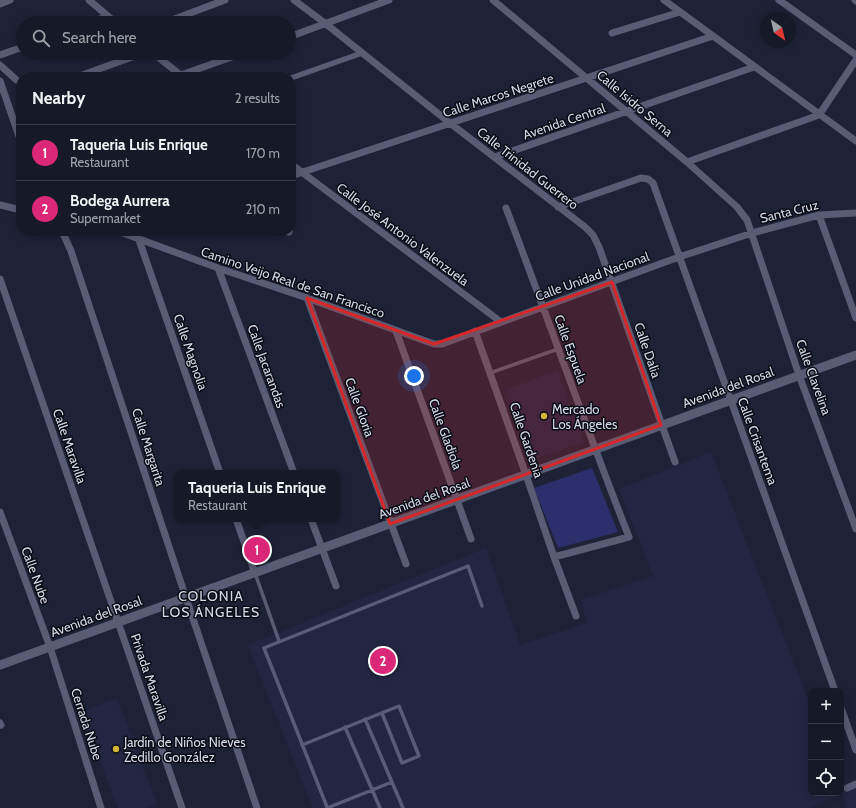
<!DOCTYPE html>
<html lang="en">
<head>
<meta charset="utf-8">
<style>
	:root { --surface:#161a28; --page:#232734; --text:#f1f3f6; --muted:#9ea1a8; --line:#353845; --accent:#db2777 }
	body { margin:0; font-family:Cabin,sans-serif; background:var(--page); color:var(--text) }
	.controls { position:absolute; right:12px; bottom:12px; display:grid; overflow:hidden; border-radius:8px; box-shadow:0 2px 10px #0003 }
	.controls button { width:36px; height:36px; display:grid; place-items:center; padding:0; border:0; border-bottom:1px solid var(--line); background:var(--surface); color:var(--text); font:20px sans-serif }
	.compass { position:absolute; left:760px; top:12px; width:36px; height:36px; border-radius:50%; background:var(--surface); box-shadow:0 2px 10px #0003; rotate:146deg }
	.you { position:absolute; left:414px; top:376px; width:14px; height:14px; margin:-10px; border:3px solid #fff; border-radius:50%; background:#1a73e8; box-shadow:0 0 0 6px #1a73e833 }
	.badge { display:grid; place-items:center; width:26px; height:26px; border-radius:50%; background:var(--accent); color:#fff; font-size:13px; font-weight:700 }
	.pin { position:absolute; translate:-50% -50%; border:2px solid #fff; box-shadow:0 1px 4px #0006 }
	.popup { position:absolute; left:174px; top:470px; width:166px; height:52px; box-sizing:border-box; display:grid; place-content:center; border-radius:8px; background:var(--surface); filter:drop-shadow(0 1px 3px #0005); font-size:13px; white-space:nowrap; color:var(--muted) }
	.popup b { font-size:15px; color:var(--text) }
	.popup::after { content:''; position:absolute; left:50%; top:100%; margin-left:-8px; border:8px solid transparent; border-top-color:var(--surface) }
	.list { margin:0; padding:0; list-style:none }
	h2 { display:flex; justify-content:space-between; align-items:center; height:52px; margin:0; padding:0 16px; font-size:17px }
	h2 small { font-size:13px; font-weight:400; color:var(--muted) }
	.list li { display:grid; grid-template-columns:26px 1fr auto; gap:12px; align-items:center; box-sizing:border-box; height:56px; padding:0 16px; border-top:1px solid var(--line) }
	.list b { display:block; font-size:15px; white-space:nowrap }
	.list p { margin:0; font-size:13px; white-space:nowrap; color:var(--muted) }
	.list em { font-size:13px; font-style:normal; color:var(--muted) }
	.icon { flex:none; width:22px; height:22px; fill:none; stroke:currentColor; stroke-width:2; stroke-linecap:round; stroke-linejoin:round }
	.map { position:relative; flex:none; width:856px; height:808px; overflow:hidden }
	.search { position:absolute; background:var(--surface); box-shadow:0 2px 10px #0003; left:16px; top:16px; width:280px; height:44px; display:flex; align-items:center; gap:10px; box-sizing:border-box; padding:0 14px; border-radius:22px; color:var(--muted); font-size:15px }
	.panel { position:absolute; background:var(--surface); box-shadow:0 2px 10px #0003; left:16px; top:72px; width:280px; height:164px; border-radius:16px }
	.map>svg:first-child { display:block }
	.built { fill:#222641 }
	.green { fill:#2b306c }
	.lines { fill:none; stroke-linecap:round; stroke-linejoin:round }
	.service { stroke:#585d75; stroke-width:3.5 }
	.pedestrian { stroke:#585d75; stroke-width:5.5 }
	.minor { stroke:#585d75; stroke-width:7 }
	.tertiary { stroke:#585d75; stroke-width:9 }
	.marked { fill:#d62828; fill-opacity:0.2; stroke:#d62828; stroke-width:3; stroke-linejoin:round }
	.poi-dot { fill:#d3b635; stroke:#0a0c15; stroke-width:1.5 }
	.labels { text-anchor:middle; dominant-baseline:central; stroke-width:3; stroke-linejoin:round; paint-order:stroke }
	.street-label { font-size:13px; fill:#d6d9e7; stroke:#0a0c15 }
	.poi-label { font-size:13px; fill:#d6d9e7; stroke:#0a0c15; text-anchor:start }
	.neighbourhood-label { font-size:14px; letter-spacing:1px; fill:#d6d9e7; stroke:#0a0c15 }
</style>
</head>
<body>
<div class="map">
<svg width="856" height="808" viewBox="0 0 856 808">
	<rect width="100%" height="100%" fill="#1e2236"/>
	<path class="built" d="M 558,370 L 584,442 L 530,461 L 506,390 Z
		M 711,452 L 811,707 L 811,793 L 841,793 L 841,783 L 845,792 L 856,788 L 856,808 L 847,808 L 842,794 L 809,808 L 313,808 L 248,645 L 486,548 L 520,645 L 587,623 L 581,600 L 653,576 L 619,489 Z
		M 117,698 L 157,804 L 145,808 L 118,808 L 81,712 Z"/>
	<path class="green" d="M 592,468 L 618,532 L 558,548 L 534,488 Z"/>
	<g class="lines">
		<path class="service" d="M 490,373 L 558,349
			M 255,573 L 279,641
			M 365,719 L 403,808
			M 345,727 L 380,808
			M 302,745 L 399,706 L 419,756 L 402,763 L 382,713
			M 327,807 L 264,648 L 468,566 L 482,606
			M 327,808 L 392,782"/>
		<path class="pedestrian" d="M 291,78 L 362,53"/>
		<path class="minor" d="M 89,0 L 116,23
			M 294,0 L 326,24 L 450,123 L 585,227 L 593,235 L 599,247 L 675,462
			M 493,0 L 687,162 L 737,207 L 747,220 L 799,375 L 856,529
			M 664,0 L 856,141
			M 779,0 L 856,55
			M 855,0 L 856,1
			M 0,4 L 10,0
			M 89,23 L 108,16
			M 164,23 L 225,0
			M 612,33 L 680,12
			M 289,37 L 389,0
			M 153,53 L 183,77
			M 0,55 L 23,47
			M 0,65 L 21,84
			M 181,75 L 243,53
			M 77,77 L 143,53
			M 0,81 L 21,142
			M 495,157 L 754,67
			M 687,162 L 819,115 L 856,60
			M 291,164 L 501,322
			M 291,176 L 713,36
			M 0,205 L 21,210
			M 558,207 L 641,178 L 648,179 L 653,183 L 835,691
			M 506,208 C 548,318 586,428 629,537 L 554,557
			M 819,215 L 856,318
			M 62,231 L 71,251 L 186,598 L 257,808
			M 115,231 L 123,233 L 218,268 L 307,298 L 434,344 L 442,344 L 679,257 L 752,233 L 819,215 L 856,213
			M 287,231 L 289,232
			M 139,240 L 220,473
			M 218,268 L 294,473
			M 0,279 L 182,808
			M 307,298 L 406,564
			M 396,331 L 471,539
			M 475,331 L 526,475 L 554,557 L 576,616
			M 0,512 L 50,647 L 101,808
			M 236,519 L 255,573
			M 311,519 L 336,586
			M 841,708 L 856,750
			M 0,723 L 1,725
			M 847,788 L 856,784"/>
		<path class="tertiary" d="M 0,665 L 856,355"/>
	</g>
	<path class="marked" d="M 612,282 L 661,425 L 390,524 L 307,298 L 434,344 Z"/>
	<g class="poi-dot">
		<circle cx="544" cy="416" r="4"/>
		<circle cx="116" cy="749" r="4"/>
	</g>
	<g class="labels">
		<g class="street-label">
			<text transform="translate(498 95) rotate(-18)">Calle Marcos Negrete</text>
			<text transform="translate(635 103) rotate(40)">Calle Isidro Serna</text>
			<text transform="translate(564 121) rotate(-19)">Avenida Central</text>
			<text transform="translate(528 168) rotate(38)">Calle Trinidad Guerrero</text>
			<text transform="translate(789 211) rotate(-14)">Santa Cruz</text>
			<text transform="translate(403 234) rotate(37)">Calle José Antonio Valenzuela</text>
			<text transform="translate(592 276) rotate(-20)">Calle Unidad Nacional</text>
			<text transform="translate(293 282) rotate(19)">Camino Veijo Real de San Francisco</text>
			<text transform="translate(571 349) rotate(70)">Calle Espuela</text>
			<text transform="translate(648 350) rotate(71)">Calle Dalia</text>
			<text transform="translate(191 352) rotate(71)">Calle Magnolia</text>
			<text transform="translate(267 366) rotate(70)">Calle Jacarandas</text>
			<text transform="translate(814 377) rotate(70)">Calle Clavelina</text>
			<text transform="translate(728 387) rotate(-20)">Avenida del Rosal</text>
			<text transform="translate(360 407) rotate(70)">Calle Gloria</text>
			<text transform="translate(446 434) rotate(70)">Calle Gladiola</text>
			<text transform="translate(527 440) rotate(71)">Calle Gardenia</text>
			<text transform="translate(758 441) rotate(70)">Calle Crisantema</text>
			<text transform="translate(70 446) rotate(71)">Calle Maravilla</text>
			<text transform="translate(149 447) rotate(72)">Calle Margarita</text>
			<text transform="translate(424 498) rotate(-20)">Avenida del Rosal</text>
			<text transform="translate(36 575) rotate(70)">Calle Nube</text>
			<text transform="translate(96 616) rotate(-20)">Avenida del Rosal</text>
			<text transform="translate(150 677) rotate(71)">Privada Maravilla</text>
			<text transform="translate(87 724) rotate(72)">Cerrada Nube</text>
		</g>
		<g class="poi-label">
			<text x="552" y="409">Mercado<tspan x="552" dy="15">Los Ángeles</tspan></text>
			<text x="124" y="742">Jardín de Niños Nieves<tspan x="124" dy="15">Zedillo González</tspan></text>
		</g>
		<g class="neighbourhood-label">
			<text x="211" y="596">COLONIA<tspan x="211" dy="16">LOS ÁNGELES</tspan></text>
		</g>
	</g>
</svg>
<div class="controls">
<button>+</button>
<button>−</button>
<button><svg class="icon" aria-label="locate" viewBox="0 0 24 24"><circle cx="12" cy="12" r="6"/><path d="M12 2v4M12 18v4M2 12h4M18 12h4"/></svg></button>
</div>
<svg class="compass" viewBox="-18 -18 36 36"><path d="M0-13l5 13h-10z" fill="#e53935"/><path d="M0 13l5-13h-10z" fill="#9ea1a8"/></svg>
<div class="you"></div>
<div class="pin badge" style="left:257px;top:550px">1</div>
<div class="popup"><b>Taqueria Luis Enrique</b>Restaurant</div>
<div class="pin badge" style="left:383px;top:661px">2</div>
<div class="search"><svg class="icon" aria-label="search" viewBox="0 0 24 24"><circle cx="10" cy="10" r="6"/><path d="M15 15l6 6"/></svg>Search here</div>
<section class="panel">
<h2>Nearby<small>2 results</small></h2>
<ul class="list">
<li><span class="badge">1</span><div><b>Taqueria Luis Enrique</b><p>Restaurant</p></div><em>170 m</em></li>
<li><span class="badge">2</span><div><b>Bodega Aurrera</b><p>Supermarket</p></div><em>210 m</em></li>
</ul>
</section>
</div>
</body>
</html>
